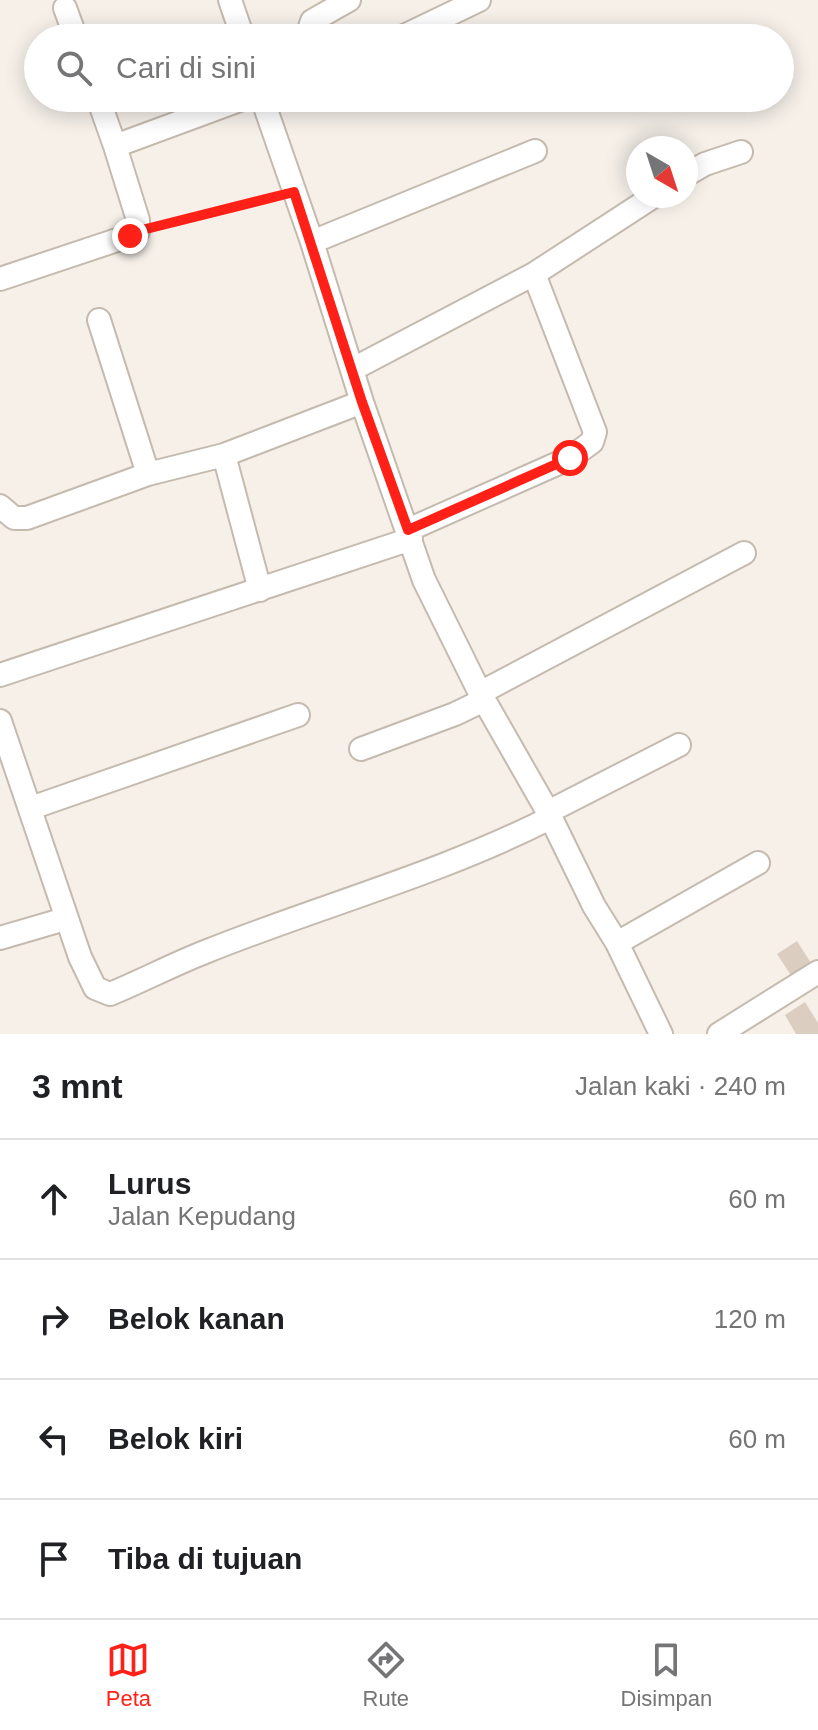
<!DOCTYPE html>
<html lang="id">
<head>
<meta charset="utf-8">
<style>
	:root { --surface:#fff; --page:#f2f2f2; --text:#202124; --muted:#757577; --line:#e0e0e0; --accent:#ff2117 }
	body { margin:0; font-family:Helvetica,sans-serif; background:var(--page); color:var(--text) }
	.compass { position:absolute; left:626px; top:136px; width:72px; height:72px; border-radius:50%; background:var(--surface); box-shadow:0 4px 20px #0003; rotate:141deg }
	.stop { position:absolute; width:24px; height:24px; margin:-18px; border:6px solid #ff2117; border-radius:50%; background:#fff }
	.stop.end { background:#ff2117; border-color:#fff; box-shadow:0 2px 8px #0008 }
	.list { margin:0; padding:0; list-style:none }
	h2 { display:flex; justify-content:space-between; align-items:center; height:104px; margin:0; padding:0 32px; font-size:34px }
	h2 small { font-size:26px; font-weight:400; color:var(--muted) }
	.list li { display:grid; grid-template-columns:52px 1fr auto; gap:24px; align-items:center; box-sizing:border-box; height:120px; padding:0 32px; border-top:2px solid var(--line) }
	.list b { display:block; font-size:30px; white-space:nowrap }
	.list p { margin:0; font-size:26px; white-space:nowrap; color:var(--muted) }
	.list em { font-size:26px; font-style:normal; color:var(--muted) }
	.icon { flex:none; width:44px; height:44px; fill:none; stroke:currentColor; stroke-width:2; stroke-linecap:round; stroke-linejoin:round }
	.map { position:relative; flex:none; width:818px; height:1034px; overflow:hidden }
	.search { position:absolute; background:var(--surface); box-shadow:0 4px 20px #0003; left:24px; right:24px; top:24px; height:88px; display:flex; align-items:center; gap:20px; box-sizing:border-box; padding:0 28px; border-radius:44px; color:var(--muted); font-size:30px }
	.sheet { height:584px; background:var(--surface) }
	nav { display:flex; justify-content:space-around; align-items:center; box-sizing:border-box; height:112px; border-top:2px solid var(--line); background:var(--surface); font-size:22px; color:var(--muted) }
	nav a { display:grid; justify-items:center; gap:4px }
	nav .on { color:var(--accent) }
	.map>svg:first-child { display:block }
	.building { fill:#dbcec1 }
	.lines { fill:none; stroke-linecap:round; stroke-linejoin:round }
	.minor-casing { stroke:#c5baae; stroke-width:26 }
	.path { stroke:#c5b29b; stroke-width:4; stroke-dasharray:4 4; stroke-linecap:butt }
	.minor { stroke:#fff; stroke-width:22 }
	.route { stroke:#ff2117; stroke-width:10 }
</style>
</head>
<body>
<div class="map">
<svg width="818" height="1034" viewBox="0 0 818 1034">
	<rect width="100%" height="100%" fill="#f6f0e9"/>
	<path class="building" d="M 797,941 L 816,971 L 796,983 L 777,954 Z
		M 805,1002 L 818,1023 L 818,1034 L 796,1034 L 785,1015 Z"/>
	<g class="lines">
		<g class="minor-casing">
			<path id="minor" d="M 230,0 L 243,38
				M 65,8 L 76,38
				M 313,38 L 310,27 L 312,21 L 349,0
				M 400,38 L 479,0
				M 98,98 L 115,146
				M 262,98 L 312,242 L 362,402 L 424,580 L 480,693 L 548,812 L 594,906 L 617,943 L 661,1034
				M 686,175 L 705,164 L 741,152
				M 312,242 L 535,151
				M 534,274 L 654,196
				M 0,279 L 135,234 L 138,231 L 138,220 L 115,146 L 245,98
				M 99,320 L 148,474
				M 353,369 L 534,274 L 595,432 L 592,442 L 570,458 L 408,530
				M 224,455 L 260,590
				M 0,506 L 14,518 L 27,518 L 148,474 L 224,455 L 362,402
				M 0,675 L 411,539
				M 480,693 L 744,553
				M 0,721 L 80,957 L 95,988 L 110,994 C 144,980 176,963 210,950 C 323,905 442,873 550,818
				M 361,749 L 455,714 L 484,700
				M 31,808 L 298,715
				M 548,812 L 679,745
				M 0,938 L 65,919
				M 617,943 L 758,863
				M 719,1034 L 818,972"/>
		</g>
		<path class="path" d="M 157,226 L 277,197"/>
		<use href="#minor" class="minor"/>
	</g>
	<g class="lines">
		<path class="route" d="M 130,236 L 138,231 L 294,192 L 362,402 L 408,530 L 570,458"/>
	</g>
</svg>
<svg class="compass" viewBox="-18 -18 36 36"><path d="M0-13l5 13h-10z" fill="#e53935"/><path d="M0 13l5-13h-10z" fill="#757577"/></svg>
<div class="stop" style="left:570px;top:458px"></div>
<div class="stop end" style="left:130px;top:236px"></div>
<div class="search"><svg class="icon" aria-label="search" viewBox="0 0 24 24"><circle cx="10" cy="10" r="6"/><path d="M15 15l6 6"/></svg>Cari di sini</div>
</div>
<section class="sheet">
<h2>3 mnt<small>Jalan kaki · 240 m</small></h2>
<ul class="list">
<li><svg class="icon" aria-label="ahead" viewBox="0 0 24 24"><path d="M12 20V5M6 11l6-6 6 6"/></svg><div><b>Lurus</b><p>Jalan Kepudang</p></div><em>60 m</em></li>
<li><svg class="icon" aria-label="right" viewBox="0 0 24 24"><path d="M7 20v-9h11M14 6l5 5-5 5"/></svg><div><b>Belok kanan</b></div><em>120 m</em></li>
<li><svg class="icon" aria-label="left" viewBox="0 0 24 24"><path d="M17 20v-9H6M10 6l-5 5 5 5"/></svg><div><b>Belok kiri</b></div><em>60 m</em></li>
<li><svg class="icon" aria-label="arrive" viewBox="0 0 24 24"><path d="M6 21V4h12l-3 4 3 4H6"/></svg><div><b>Tiba di tujuan</b></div></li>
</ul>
</section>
<nav>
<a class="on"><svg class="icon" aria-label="map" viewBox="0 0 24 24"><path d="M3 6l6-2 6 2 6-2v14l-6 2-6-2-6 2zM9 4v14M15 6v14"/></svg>Peta</a>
<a><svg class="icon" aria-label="directions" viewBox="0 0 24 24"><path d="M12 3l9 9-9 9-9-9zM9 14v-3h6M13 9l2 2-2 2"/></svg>Rute</a>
<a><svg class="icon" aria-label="saved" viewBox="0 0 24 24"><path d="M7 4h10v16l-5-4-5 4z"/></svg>Disimpan</a>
</nav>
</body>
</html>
